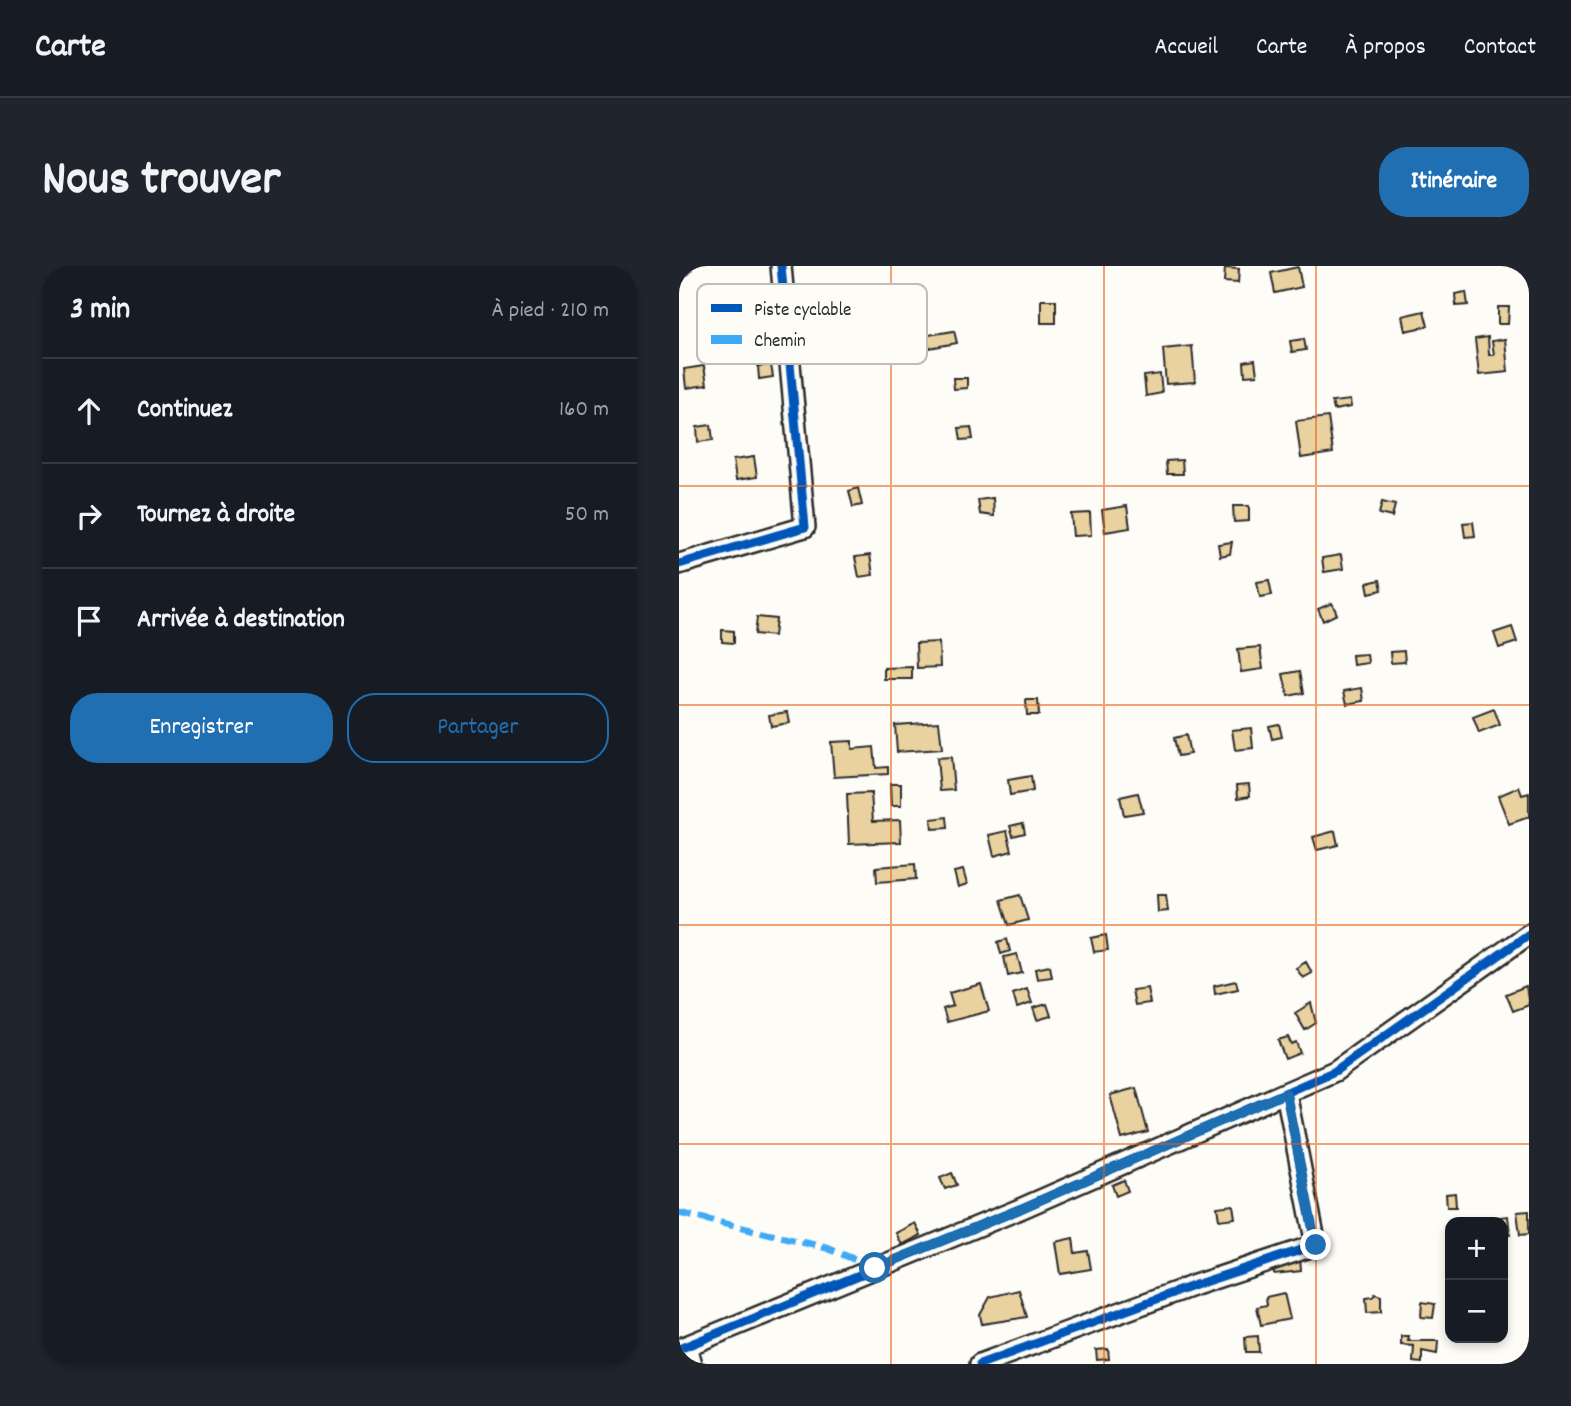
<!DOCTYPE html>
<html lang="fr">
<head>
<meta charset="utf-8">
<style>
	:root { --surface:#171b24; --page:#20242c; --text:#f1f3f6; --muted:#9ea1a6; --line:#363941; --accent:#1f6fb2 }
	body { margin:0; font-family:Dekko,sans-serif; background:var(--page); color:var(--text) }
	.controls { position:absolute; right:21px; bottom:21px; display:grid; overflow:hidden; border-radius:14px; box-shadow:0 4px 10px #0003 }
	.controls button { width:63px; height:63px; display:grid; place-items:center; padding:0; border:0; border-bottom:2px solid var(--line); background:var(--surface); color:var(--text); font:35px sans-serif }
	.stop { position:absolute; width:21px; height:21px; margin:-16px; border:5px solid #1f6fb2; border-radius:50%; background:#fff }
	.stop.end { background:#1f6fb2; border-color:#fff; box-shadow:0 2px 7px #0008 }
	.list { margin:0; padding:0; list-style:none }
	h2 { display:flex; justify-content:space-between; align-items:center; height:91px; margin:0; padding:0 28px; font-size:30px }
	h2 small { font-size:23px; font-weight:400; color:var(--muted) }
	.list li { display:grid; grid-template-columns:46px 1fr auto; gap:21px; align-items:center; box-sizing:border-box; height:105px; padding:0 28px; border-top:2px solid var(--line) }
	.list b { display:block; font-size:26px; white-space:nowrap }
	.list em { font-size:23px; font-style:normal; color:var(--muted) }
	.actions { display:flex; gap:14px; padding:21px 28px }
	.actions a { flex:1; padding:16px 0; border:2px solid var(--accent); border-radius:28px; text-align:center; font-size:24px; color:var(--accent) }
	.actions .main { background:var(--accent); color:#fff }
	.icon { flex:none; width:38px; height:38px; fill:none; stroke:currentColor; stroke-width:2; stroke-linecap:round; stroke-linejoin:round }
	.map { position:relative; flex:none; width:850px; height:1098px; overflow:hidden; border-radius:28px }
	header { display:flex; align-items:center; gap:42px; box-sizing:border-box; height:98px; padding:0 35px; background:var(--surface); border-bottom:2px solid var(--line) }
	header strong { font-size:33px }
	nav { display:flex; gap:38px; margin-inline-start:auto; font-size:24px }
	.intro { display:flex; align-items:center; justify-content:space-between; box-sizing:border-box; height:168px; padding:0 42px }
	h1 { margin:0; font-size:49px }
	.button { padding:18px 32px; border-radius:28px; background:var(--accent); color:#fff; font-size:24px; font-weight:700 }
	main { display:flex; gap:42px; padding:0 42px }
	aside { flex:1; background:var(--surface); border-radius:28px; box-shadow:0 4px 10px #0003 }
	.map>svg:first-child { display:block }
	.building { fill:#ead1a0; stroke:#2b2b2b; stroke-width:2 }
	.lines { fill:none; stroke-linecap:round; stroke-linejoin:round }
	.minor-casing { stroke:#2b2b2b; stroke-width:24 }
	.minor { stroke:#fdfcf7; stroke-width:19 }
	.quiet { stroke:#3fa9f5; stroke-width:7; stroke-dasharray:14 7; stroke-linecap:butt }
	.cycleway-casing { stroke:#fdfcf7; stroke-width:13 }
	.cycleway { stroke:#0057b8; stroke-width:9 }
	.route { stroke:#1f6fb2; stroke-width:9 }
	.grid { fill:none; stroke:#e8590c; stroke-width:2; stroke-opacity:0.55 }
	.key { fill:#fdfcf7; stroke:#bebdba; stroke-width:2 }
	.key-label { font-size:19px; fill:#2b2b2b }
</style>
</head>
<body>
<header>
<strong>Carte</strong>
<nav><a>Accueil</a><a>Carte</a><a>À propos</a><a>Contact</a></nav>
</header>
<div class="intro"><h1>Nous trouver</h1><a class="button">Itinéraire</a></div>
<main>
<aside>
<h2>3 min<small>À pied · 210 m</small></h2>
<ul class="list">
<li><svg class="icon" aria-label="ahead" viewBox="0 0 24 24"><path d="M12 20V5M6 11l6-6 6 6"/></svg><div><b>Continuez</b></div><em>160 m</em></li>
<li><svg class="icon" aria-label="right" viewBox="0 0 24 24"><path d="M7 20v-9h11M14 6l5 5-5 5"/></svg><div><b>Tournez à droite</b></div><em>50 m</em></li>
<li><svg class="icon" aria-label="arrive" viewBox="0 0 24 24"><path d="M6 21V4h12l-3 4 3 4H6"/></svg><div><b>Arrivée à destination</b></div></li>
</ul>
<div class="actions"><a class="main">Enregistrer</a><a>Partager</a></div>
</aside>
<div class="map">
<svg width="850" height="1098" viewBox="0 0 850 1098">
	<rect width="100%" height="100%" fill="#fdfcf7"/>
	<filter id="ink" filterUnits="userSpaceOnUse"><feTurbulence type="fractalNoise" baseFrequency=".0143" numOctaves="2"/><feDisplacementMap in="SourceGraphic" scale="14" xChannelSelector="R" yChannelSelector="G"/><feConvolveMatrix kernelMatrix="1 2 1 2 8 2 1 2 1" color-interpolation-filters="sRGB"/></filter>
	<g filter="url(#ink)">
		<path class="building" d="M 619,1 L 623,21 L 596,27 L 592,7 Z
			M 546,2 L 560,3 L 559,17 L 545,16 Z
			M 787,26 L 789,39 L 777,40 L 776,28 Z
			M 362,34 L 377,34 L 377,57 L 362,57 Z
			M 819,41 L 830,41 L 829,58 L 819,58 Z
			M 745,45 L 749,60 L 726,65 L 723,50 Z
			M 275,65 L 278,77 L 239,84 L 237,71 Z
			M 809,71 L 810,89 L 815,89 L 813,75 L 826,73 L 829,106 L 800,109 L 796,73 Z
			M 625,73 L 627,84 L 613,86 L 611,75 Z
			M 513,80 L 516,116 L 487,118 L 484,83 Z
			M 576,94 L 578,109 L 566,110 L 565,96 Z
			M 92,99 L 94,111 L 80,113 L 79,100 Z
			M 25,100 L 28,119 L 7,122 L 5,103 Z
			M 481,108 L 483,127 L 467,130 L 465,110 Z
			M 274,112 L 288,112 L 288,122 L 275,123 Z
			M 671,134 L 672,141 L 655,144 L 653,136 Z
			M 649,151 L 654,187 L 622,192 L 617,155 Z
			M 32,159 L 34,174 L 19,176 L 18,161 Z
			M 292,161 L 294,173 L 282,174 L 280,162 Z
			M 75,191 L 78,211 L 57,214 L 54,194 Z
			M 503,194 L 504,208 L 488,208 L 487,195 Z
			M 179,222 L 183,239 L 174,241 L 170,225 Z
			M 314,232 L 315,250 L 301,248 L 299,234 Z
			M 703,236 L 716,239 L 713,251 L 700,248 Z
			M 448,240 L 451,262 L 426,266 L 423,244 Z
			M 554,240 L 570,240 L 570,255 L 555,256 Z
			M 411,247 L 412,269 L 394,270 L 392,248 Z
			M 794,256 L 796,270 L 786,271 L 784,257 Z
			M 553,276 L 551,288 L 541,290 L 539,278 Z
			M 191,289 L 194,309 L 180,311 L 176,291 Z
			M 662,289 L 664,303 L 645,306 L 643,292 Z
			M 590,314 L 593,329 L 581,331 L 578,316 Z
			M 701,314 L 703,324 L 690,327 L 688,317 Z
			M 653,337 L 658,348 L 644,355 L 639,343 Z
			M 78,351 L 97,353 L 95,370 L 76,368 Z
			M 833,361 L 838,376 L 820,382 L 815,367 Z
			M 43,364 L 55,365 L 55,377 L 43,376 Z
			M 260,376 L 261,401 L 238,402 L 237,377 Z
			M 581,381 L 584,403 L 562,406 L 559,383 Z
			M 725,385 L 726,396 L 712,397 L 711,386 Z
			M 688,388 L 689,397 L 674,399 L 673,389 Z
			M 233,401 L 233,413 L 205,413 L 205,402 Z
			M 621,405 L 625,427 L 609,430 L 604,408 Z
			M 683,422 L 685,435 L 668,438 L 665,425 Z
			M 347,434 L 359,434 L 360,449 L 348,449 Z
			M 815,443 L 821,459 L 800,467 L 794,451 Z
			M 108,446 L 110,457 L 92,460 L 90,449 Z
			M 260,456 L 263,483 L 218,486 L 216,459 Z
			M 600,458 L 603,471 L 593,473 L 590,460 Z
			M 572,462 L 574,482 L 556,484 L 553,464 Z
			M 507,469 L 511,488 L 499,490 L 495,472 Z
			M 173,475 L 173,483 L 195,481 L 197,502 L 209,501 L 209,508 L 155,511 L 152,476 Z
			M 272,491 L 275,524 L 261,525 L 258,492 Z
			M 352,510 L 354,525 L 331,529 L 329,514 Z
			M 211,518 L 222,518 L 222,540 L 212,540 Z
			M 570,518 L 571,530 L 559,532 L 558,519 Z
			M 840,521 L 843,529 L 850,527 L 850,551 L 830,558 L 819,530 Z
			M 192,527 L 194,555 L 221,554 L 222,576 L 170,578 L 168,528 Z
			M 459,527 L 464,546 L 445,549 L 441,531 Z
			M 268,551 L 269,562 L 253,563 L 252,553 Z
			M 344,557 L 346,567 L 334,570 L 331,560 Z
			M 328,565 L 333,585 L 315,590 L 310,569 Z
			M 656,565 L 659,579 L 638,584 L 634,571 Z
			M 236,598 L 237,613 L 198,616 L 197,601 Z
			M 284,604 L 288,618 L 279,621 L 275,606 Z
			M 341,629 L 349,654 L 330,659 L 322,634 Z
			M 478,629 L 487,629 L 489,645 L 479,646 Z
			M 427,669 L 429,684 L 415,686 L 412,672 Z
			M 328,673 L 331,685 L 322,688 L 319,676 Z
			M 338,688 L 343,707 L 329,710 L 325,691 Z
			M 627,696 L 633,707 L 624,712 L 617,702 Z
			M 371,700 L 373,711 L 358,713 L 356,703 Z
			M 557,715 L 559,723 L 536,728 L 535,720 Z
			M 302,718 L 310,745 L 268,756 L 264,743 L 274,740 L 270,727 Z
			M 847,720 L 850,739 L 834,745 L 827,728 Z
			M 468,722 L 471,737 L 456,739 L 453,724 Z
			M 348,723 L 353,737 L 338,742 L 334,728 Z
			M 632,737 L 637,757 L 626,764 L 616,747 Z
			M 368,738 L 372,750 L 358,754 L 354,742 Z
			M 609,771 L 612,778 L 617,776 L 621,787 L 606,793 L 599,774 Z
			M 457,822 L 469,866 L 443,873 L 431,829 Z
			M 273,907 L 278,919 L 266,923 L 261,912 Z
			M 445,914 L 449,925 L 437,930 L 433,919 Z
			M 776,927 L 777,941 L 768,941 L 767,928 Z
			M 554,939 L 556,952 L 540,954 L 538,941 Z
			M 850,945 L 850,968 L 841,969 L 838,946 Z
			M 829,950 L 831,969 L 824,970 L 824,956 L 812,956 L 811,952 Z
			M 236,957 L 242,969 L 223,979 L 217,967 Z
			M 394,972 L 396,987 L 409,985 L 412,1003 L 381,1008 L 376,976 Z
			M 621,991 L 622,1005 L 595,1008 L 594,994 Z
			M 340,1024 L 348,1051 L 303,1058 L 301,1049 L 311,1031 Z
			M 605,1027 L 611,1053 L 582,1059 L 578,1041 L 588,1039 L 587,1031 Z
			M 696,1028 L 702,1030 L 702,1046 L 688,1047 L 687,1032 L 694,1031 Z
			M 743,1036 L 756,1038 L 754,1052 L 742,1051 Z
			M 579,1070 L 580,1086 L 567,1086 L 566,1071 Z
			M 722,1070 L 730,1070 L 729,1075 L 759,1075 L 758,1088 L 743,1085 L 743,1097 L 734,1096 L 735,1080 L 722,1079 Z
			M 429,1083 L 430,1093 L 418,1094 L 417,1084 Z"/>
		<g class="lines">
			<g class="minor-casing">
				<path id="minor" d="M 0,0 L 2,0
					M 0,298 L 126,261 L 102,0
					M 7,1080 L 12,1098
					M 0,1083 L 341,943 L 656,805 L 850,668
					M 301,1098 L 516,1019 L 637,979 L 607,827"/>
			</g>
			<use href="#minor" class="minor"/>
			<path class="quiet" d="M 0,947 L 148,982 L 196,1002"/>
			<g class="cycleway-casing">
				<path id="cycleway" d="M 0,298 L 126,261 L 102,0
					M 0,1083 L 341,943 L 656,805 L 850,668
					M 301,1098 L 516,1019 L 637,979 L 607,827"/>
			</g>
			<use href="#cycleway" class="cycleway"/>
		</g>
	</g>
	<g class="lines" filter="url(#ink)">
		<path class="route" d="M 196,1002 L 341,943 L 607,827 L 637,979"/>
	</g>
	<path class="grid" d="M 212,0 L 212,1098M 425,0 L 425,1098M 637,0 L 637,1098M 0,220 L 850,220M 0,439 L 850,439M 0,659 L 850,659M 0,878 L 850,878"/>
	<rect x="18" y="18" width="230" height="80" rx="10" class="key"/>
	<rect x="32" y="38" width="31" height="8" fill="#0057b8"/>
	<rect x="32" y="69" width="31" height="9" fill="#3fa9f5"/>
	<g class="key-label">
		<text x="75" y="49">Piste cyclable</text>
		<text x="75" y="80">Chemin</text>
	</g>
</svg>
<div class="controls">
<button>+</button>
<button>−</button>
</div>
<div class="stop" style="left:196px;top:1002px"></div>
<div class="stop end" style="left:637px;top:979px"></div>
</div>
</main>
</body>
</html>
